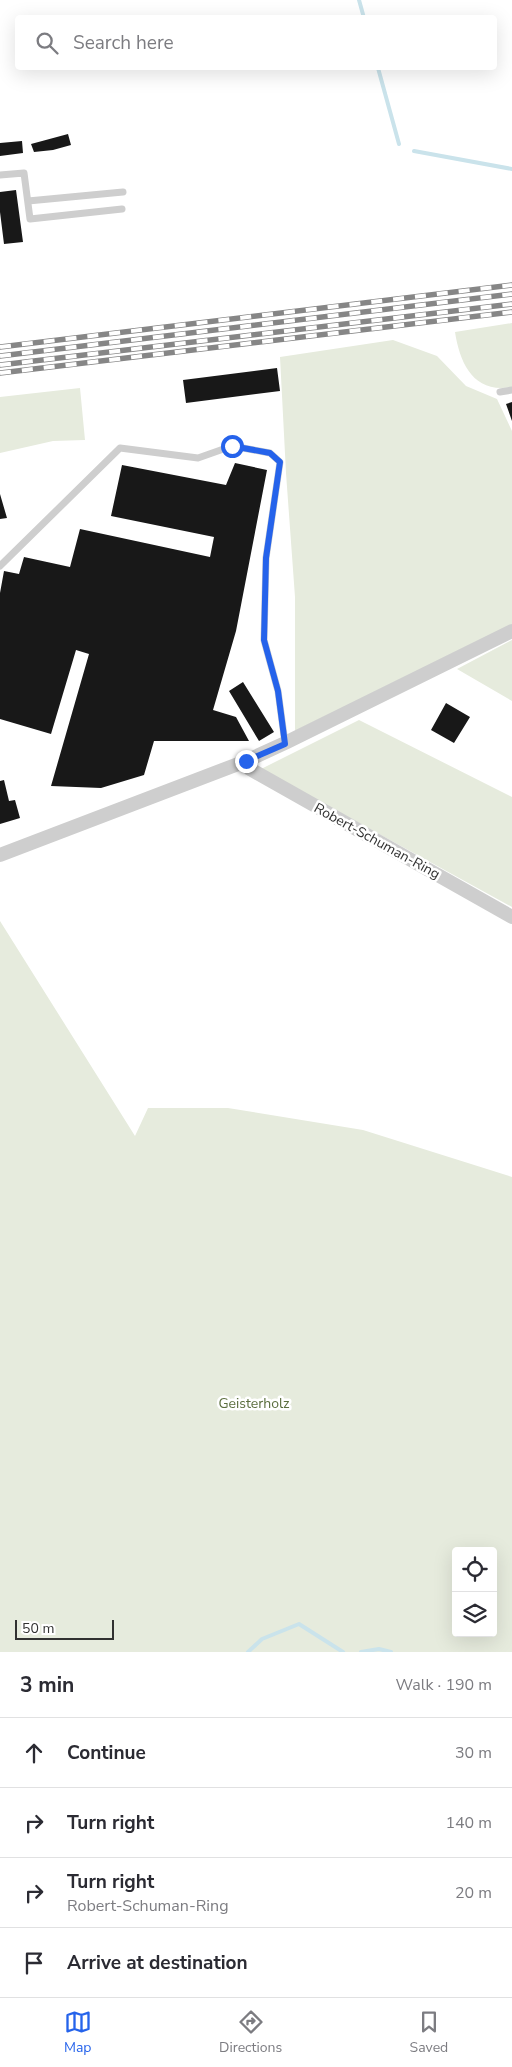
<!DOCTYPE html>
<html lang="en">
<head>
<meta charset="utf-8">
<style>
	:root { --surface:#fff; --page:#f7f7f7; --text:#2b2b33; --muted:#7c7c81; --line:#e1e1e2; --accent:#2563eb }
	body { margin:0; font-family:"Nunito Sans",sans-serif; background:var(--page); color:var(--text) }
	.controls { position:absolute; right:15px; bottom:15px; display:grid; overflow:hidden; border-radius:5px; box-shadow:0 5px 20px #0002 }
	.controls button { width:45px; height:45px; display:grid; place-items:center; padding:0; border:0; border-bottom:1px solid var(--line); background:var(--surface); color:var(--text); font:25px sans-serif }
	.scale { position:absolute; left:15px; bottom:12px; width:99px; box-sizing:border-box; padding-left:5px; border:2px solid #313131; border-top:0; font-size:14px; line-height:18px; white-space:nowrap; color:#313131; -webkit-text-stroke:4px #fff; paint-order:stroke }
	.stop { position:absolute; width:15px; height:15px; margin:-11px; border:4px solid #2563eb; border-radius:50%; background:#fff }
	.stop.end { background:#2563eb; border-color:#fff; box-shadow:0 1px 5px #0008 }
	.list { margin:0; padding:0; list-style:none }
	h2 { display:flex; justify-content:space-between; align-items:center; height:65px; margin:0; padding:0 20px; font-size:21px }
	h2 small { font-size:16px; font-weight:400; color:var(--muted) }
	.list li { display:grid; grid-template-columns:32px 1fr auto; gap:15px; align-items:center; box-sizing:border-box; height:70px; padding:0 20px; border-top:1px solid var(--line) }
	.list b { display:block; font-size:19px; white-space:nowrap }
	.list p { margin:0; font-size:16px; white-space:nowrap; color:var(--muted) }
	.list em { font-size:16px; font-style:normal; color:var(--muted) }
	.icon { flex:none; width:28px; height:28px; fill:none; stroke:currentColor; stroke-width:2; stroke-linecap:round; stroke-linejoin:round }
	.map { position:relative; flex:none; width:512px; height:1652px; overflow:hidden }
	.search { position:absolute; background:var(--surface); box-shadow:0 5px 20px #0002; left:15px; right:15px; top:15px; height:55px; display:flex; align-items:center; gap:12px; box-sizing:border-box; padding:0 18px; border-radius:5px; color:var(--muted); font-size:19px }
	.sheet { height:345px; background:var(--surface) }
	nav { display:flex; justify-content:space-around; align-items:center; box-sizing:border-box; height:70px; border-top:1px solid var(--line); background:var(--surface); font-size:14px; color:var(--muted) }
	nav a { display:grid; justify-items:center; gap:2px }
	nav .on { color:var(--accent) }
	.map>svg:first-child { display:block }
	.green { fill:#e6ebdd; fill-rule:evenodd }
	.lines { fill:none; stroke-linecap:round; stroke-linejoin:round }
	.stream { stroke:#cae3eb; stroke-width:4 }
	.building { fill:#181818 }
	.service { stroke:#cecece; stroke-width:7 }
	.minor { stroke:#cecece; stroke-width:14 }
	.rail-casing { stroke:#868686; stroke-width:5.5 }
	.rail { stroke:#fff; stroke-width:4; stroke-dasharray:11; stroke-linecap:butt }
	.route { stroke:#2563eb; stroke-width:6 }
	.labels { text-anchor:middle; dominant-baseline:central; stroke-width:5; stroke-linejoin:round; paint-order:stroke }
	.street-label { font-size:14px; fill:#313131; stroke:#fff }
	.park-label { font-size:14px; fill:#5b6e3e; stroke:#fff }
</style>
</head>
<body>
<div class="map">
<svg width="512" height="1652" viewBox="0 0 512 1652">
	<rect width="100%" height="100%" fill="#fff"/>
	<path class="green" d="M 512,323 L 512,387 C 474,394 460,364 455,332 Z
		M 393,340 L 437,356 L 466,386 L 497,399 L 512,431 L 512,624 L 295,731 L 295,597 L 286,473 L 280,357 Z
		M 80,388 L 85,440 L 53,441 L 0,453 L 0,397 Z
		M 512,640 L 512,701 L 457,669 Z
		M 359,720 L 512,797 L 512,907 L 261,769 Z
		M 0,921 L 135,1136 L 148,1108 L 228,1108 L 363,1130 L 512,1177 L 512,1652 L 0,1652 ZM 456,1551 L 493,1551 L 493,1633 L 456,1633 Z"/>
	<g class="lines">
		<path class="stream" d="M 359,0 L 364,18
			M 378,68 L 399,144
			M 414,151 L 512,169
			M 248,1652 L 262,1639 L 299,1624 L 343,1652
			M 361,1652 L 379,1649 L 391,1652"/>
	</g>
	<path class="building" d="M 68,134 L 71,145 L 53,150 L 34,152 L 31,144 Z
		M 22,141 L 23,153 L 0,156 L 0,143 Z
		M 16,190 L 23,242 L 4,244 L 0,212 L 0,192 Z
		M 277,368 L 280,391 L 186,403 L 183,380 Z
		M 512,402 L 512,421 L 506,404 Z
		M 235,463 L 267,470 L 236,631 L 213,710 L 236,717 L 249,741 L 154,741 L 144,775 L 101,788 L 51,786 L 89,654 L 76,650 L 51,734 L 0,719 L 0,593 L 4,571 L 19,574 L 24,557 L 70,567 L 80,529 L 210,557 L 214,537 L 111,516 L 122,465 L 226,485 Z
		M 0,494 L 7,518 L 0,519 Z
		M 243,682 L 274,732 L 259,741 L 229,691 Z
		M 446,703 L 470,717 L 454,743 L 431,730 Z
		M 4,780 L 9,801 L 15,800 L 20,818 L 0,824 L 0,781 Z"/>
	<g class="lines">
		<path class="service" d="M 0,175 L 24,173 L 30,219 L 122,209
			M 28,201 L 123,192
			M 500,392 L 512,390
			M 0,566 L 120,448 L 198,458 L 232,446 L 270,453 L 280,462 L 266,558 L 264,640 L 278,691 L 285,743"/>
		<path class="minor" d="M 246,761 L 250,769 L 512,917
			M 0,855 L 246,761 L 285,743 L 512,631"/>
		<g class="rail-casing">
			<path id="rail" d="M 0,347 L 512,285
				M 0,356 L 512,294
				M 0,365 L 512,304
				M 0,373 L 512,312"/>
		</g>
		<use href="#rail" class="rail"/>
	</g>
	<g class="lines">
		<path class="route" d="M 232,446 L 270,453 L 280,462 L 266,558 L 264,640 L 278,691 L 285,744 L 246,761"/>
	</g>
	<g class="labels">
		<g class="street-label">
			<text transform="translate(377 841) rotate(29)">Robert-Schuman-Ring</text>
		</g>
		<g class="park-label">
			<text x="254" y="1403">Geisterholz</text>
		</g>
	</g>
</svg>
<div class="controls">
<button><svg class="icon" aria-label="locate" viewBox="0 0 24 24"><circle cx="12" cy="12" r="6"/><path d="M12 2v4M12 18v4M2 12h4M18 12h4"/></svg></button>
<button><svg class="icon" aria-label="layers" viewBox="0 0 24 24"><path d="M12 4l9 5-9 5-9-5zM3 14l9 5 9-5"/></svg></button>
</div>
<div class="scale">50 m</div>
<div class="stop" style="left:232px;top:446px"></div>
<div class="stop end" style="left:246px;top:761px"></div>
<div class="search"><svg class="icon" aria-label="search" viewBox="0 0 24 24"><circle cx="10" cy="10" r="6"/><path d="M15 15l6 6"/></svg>Search here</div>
</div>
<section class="sheet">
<h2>3 min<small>Walk · 190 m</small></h2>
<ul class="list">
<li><svg class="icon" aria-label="ahead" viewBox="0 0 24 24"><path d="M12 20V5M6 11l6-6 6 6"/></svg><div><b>Continue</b></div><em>30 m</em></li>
<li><svg class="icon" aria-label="right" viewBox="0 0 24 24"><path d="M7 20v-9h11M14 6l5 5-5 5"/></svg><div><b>Turn right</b></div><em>140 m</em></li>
<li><svg class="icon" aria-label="right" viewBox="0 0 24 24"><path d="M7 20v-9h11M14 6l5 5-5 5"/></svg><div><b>Turn right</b><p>Robert-Schuman-Ring</p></div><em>20 m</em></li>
<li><svg class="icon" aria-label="arrive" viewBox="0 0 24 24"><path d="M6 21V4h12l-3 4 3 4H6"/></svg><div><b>Arrive at destination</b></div></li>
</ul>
</section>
<nav>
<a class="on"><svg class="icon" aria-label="map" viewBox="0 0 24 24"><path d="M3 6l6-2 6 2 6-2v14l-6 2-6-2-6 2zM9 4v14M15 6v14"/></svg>Map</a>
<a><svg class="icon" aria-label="directions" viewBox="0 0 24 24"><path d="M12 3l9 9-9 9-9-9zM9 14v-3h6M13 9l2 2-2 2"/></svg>Directions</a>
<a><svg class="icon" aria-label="saved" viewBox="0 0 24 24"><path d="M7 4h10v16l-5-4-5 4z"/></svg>Saved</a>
</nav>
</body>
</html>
